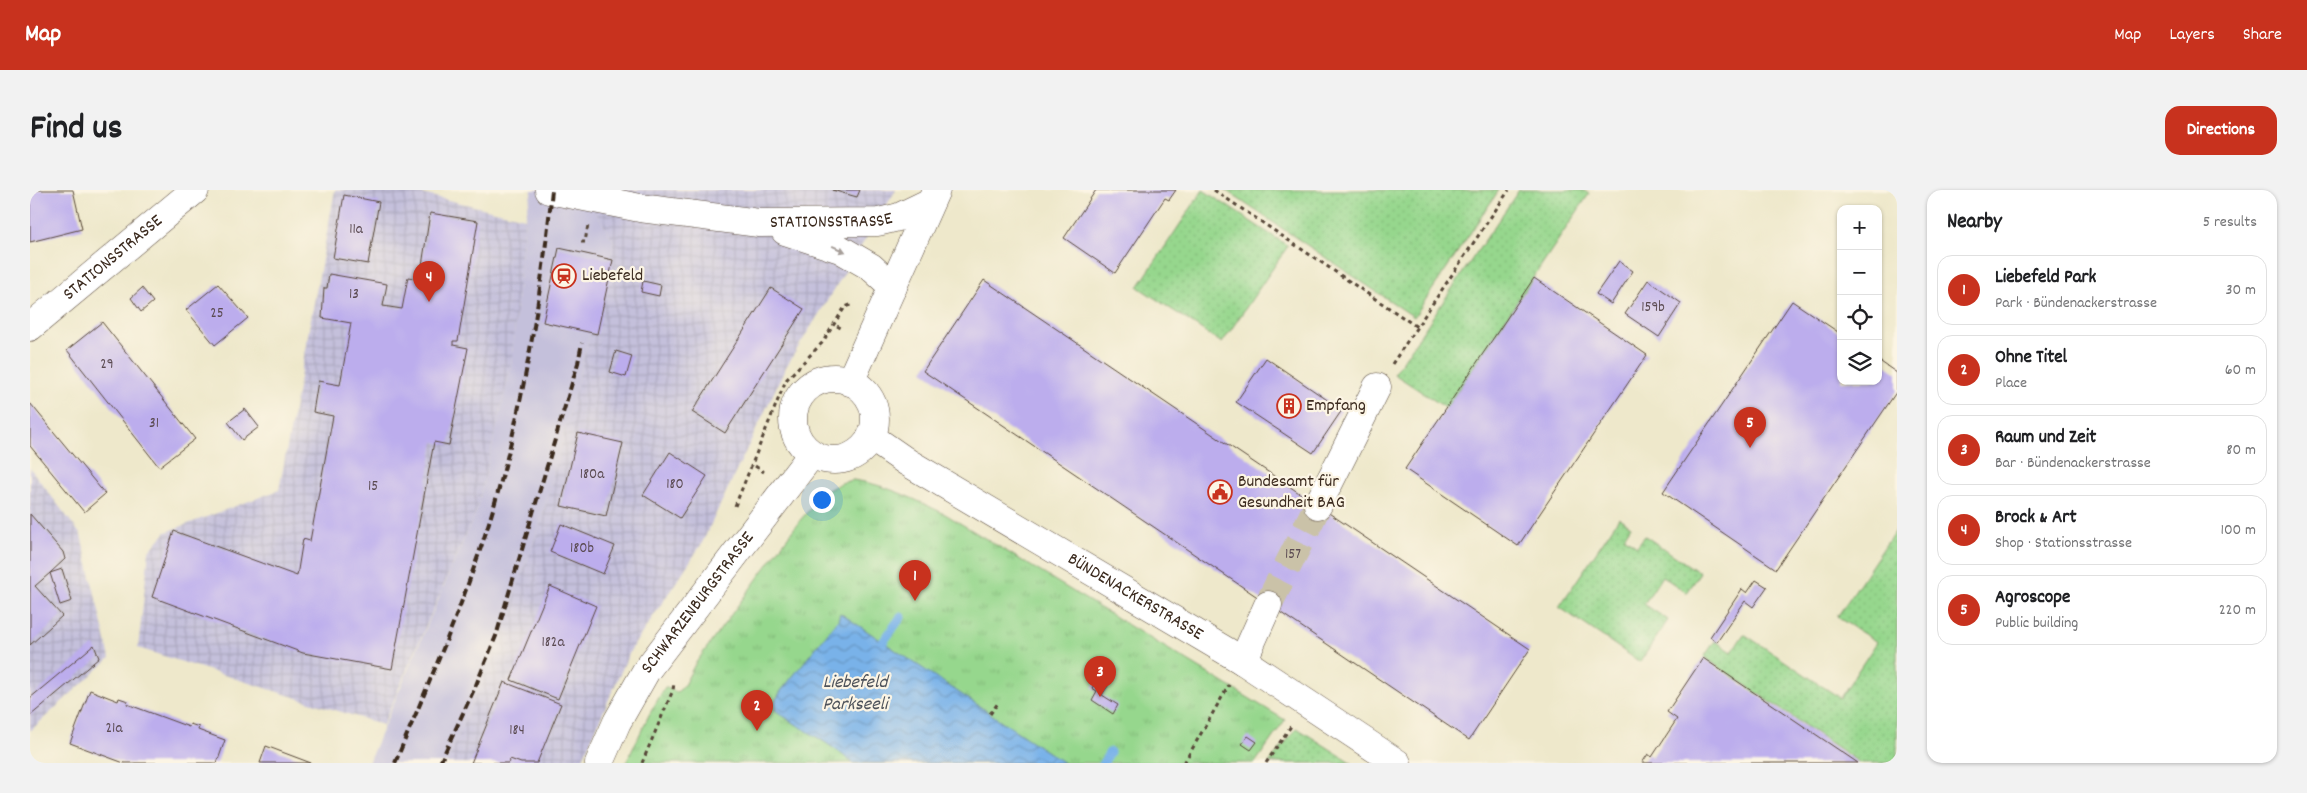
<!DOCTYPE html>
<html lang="en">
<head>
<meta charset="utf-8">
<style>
	:root { --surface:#fff; --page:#f2f2f2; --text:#202124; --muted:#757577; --line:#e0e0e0; --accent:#c8321e }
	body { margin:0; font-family:Dekko,sans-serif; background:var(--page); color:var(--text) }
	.controls { position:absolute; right:15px; top:15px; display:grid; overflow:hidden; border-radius:10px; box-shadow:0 1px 4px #0004 }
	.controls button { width:45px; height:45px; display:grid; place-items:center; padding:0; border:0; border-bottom:1px solid var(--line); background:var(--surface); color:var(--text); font:25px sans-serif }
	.you { position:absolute; left:791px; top:309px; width:18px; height:18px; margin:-12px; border:4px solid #fff; border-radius:50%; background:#1a73e8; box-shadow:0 0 0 8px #1a73e833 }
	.badge { display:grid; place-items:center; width:32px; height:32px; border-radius:50%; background:var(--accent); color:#fff; font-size:16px; font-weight:700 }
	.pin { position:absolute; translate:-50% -41px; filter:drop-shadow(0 1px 2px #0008) }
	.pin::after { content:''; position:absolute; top:26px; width:18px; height:15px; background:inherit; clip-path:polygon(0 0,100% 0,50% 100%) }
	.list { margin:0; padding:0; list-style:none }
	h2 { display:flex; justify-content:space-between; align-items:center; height:65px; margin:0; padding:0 20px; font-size:21px }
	h2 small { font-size:16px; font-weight:400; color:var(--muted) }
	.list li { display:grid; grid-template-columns:32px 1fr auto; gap:15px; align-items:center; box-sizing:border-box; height:70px; margin:0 10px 10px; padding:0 10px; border:1px solid var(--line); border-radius:15px }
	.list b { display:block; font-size:19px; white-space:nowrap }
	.list p { margin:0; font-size:16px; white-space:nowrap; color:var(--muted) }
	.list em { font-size:16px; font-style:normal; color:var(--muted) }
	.icon { flex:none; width:28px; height:28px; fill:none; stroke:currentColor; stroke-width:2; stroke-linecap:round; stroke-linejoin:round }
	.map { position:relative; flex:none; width:1867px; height:573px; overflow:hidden; border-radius:15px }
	header { display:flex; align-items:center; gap:30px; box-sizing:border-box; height:70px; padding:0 25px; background:var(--accent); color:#fff }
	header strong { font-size:24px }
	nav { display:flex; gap:28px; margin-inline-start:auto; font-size:18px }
	.intro { display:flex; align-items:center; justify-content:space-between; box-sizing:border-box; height:120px; padding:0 30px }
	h1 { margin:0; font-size:35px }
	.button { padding:12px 22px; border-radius:15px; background:var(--accent); color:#fff; font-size:18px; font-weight:700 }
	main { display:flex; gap:30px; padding:0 30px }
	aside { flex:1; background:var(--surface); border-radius:15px; box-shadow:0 1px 4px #0004 }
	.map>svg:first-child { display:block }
	.industrial { fill:url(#industrial-grid) }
	.railway { fill:#c4c0db }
	.grass { fill:url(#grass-dots); stroke:#688056 }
	.park { fill:url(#park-tufts); stroke:#688056 }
	.water { fill:url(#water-waves); stroke:#5a6e84 }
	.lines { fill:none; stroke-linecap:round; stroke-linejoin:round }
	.stream { stroke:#79b2e9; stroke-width:9 }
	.building { fill:#bcaded }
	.minor-tunnel { stroke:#cac2a8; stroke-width:28; stroke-dasharray:28 14; stroke-linecap:butt }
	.minor-casing { stroke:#564638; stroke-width:29 }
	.major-casing { stroke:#564638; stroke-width:29 }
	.path { stroke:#564638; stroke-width:3; stroke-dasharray:4 4; stroke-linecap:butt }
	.minor { stroke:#fff; stroke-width:28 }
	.major { stroke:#fff; stroke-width:28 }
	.rail { stroke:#3b2a1e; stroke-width:4; stroke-dasharray:8 4; stroke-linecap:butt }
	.oneway { fill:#a79f9a }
	.labels { text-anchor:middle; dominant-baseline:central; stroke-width:4.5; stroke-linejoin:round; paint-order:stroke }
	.number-label { font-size:15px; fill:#5b4b52 }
	.street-label { font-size:18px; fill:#3b2a1e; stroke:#fcf5e5 }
	.poi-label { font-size:18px; fill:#3b2a1e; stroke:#fcf5e5; text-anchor:start }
	.water-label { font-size:19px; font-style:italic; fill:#4e535b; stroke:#fcf5e5 }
</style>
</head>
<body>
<header>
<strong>Map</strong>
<nav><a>Map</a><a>Layers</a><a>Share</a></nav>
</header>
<div class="intro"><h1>Find us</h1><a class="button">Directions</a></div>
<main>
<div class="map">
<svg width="1867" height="573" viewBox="0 0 1867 573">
	<defs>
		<pattern id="industrial-grid" width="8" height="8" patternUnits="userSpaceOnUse" patternTransform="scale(1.25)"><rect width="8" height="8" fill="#c4c0db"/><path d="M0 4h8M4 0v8" fill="none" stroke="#a9a5bc"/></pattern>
		<pattern id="grass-dots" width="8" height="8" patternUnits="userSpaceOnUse" patternTransform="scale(1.25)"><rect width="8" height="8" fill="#96d78d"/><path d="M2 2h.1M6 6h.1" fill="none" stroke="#82b979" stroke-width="1.8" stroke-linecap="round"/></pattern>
		<pattern id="park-tufts" width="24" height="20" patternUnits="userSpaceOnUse" patternTransform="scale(1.25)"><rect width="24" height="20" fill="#96d78d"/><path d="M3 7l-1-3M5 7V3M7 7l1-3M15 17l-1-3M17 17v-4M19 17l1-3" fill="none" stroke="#82b979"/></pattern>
		<pattern id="water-waves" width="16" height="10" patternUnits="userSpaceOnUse" patternTransform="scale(1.25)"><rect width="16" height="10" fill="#79b2e9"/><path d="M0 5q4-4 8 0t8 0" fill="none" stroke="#6491bc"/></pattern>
	</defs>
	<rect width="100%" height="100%" fill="#fcf5e5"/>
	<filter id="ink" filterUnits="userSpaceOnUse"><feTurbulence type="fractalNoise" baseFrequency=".02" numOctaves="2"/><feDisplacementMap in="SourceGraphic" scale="10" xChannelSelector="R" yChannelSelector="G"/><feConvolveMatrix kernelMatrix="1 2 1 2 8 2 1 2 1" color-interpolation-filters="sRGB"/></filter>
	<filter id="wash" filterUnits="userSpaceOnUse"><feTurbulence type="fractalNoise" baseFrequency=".0096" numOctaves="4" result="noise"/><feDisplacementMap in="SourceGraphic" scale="20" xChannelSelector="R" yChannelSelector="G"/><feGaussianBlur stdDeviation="1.12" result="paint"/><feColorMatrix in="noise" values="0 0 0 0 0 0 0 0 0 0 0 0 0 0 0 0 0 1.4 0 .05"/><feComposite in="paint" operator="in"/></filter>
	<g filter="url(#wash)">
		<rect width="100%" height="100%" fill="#eee8cb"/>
		<path class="industrial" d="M 305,0 L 375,0 L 495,28 L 481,176 L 448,317 L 353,535 L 108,458 L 119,361 L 136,342 L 249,300 Z
			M 551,0 L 866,0 L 756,177 L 671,355 L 600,461 L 551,573 L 416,573 L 461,469 L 511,332 L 584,51 Z
			M 0,278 L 51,345 L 80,468 L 0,541 Z"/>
		<path class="railway" d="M 502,0 L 551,0 L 584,51 L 511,332 L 461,469 L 416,573 L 338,573 L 448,317 L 481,176 L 495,28 Z"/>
		<path class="grass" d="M 1173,0 L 1258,56 L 1192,153 L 1108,97 Z
			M 1195,0 L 1469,0 L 1384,127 Z
			M 1489,0 L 1553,0 L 1559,4 L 1416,218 L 1364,184 Z
			M 1589,328 L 1601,336 L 1594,347 L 1607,356 L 1615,346 L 1670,383 L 1657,403 L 1632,386 L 1614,414 L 1638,430 L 1610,472 L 1529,417 Z
			M 1867,338 L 1867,573 L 1830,573 L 1674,467 L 1685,451 L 1702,462 L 1714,444 L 1810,508 L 1847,452 L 1807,427 Z
			M 1267,538 L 1322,573 L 1239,573 Z"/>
		<path class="park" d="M 823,290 C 855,294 886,310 915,324 L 1255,530 L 1225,573 L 596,573 L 619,525 L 635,497 L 647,502 L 653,497 L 665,474 L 771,329 L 798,300 L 811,293 Z"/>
		<path class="water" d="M 810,423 L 1034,573 L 822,573 C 800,552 770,539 745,520 L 745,511 L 751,501 L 808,430 Z"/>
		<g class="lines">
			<path class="stream" d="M 853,452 L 871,427
				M 1073,573 L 1080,562"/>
		</g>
		<g id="blocks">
			<path class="building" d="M 0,0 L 43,0 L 52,39 L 0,52 Z
				M 802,0 L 830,0 L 827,7 Z
				M 1066,0 L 1146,0 L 1139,10 L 1135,8 L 1085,83 L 1034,48 Z
				M 314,5 L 349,12 L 338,74 L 303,68 Z
				M 400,23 L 448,31 L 428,151 L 423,151 L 423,155 L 438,158 L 419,255 L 404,252 L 362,479 L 273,463 L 122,407 L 144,341 L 267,386 L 273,349 L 280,351 L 303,226 L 283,222 L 288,191 L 310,195 L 321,133 L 292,128 L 294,98 L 297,98 L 299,84 L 357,94 L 353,116 L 372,119 L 378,87 L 390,89 Z
				M 529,58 L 583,70 L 567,144 L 513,132 Z
				M 1589,71 L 1603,81 L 1581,114 L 1566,104 Z
				M 1504,88 L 1617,165 L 1488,356 L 1375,279 Z
				M 954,90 L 1500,459 L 1439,550 L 893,181 Z
				M 1618,90 L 1651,113 L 1629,147 L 1595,124 Z
				M 613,91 L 631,95 L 629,106 L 611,102 Z
				M 188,94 L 218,128 L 185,155 L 156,120 Z
				M 112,98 L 123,112 L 111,122 L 101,108 Z
				M 741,98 L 774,119 L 695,243 L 662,222 Z
				M 1762,111 L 1811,144 L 1811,191 L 1848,191 L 1848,170 L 1867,183 L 1867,201 L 1746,379 L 1633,302 Z
				M 72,132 L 165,249 L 129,277 L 37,160 Z
				M 586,161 L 602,166 L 596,187 L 580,182 Z
				M 1236,168 L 1312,220 L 1283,263 L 1206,212 Z
				M 0,213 L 75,304 L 54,322 L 0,256 Z
				M 215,219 L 229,237 L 212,250 L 198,232 Z
				M 548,243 L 593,253 L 576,326 L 531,316 Z
				M 640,262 L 677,286 L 650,328 L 613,305 Z
				M 0,324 L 33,362 L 35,369 L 20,383 L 32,379 L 42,411 L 30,415 L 20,383 L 5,396 L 32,426 L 0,455 Z
				M 531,334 L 585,356 L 573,384 L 520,362 Z
				M 1726,390 L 1737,397 L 1723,417 L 1715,411 L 1687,452 L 1680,447 L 1712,399 L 1717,403 Z
				M 520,396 L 566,416 L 528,509 L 481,490 Z
				M 64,455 L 69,468 L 0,526 L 0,508 Z
				M 1673,468 L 1828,573 L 1612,573 L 1618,564 L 1622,567 L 1647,529 L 1637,522 Z
				M 1068,489 L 1078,496 L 1072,505 L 1088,515 L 1083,524 L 1062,510 L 1067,501 L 1062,498 Z
				M 474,492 L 531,514 L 507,573 L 491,573 L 480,569 L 478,573 L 441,573 Z
				M 60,500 L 88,511 L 89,508 L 98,511 L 97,514 L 159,537 L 160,534 L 169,537 L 168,540 L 195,550 L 187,573 L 94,573 L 40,553 Z
				M 1218,546 L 1227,552 L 1221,560 L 1212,554 Z
				M 236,556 L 281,573 L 230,573 Z"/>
		</g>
	</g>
	<g filter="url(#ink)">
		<use href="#blocks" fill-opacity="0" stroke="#564638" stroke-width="1"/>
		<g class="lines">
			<path class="minor-tunnel" d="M 1238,415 L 1288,315"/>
			<g class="minor-casing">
				<g id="minor">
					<path id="s1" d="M 519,0 L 610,18 L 729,33 L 848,32 L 869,27 L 900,12"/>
					<path d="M 755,41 L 810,59 L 841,77 L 863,97"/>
					<path id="s2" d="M 0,137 L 165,0"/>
					<path id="s3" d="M 841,247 L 877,272 L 1213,471 L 1367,573"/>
					<path d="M 1288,315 L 1347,197"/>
					<path d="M 1213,471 L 1238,415"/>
				</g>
			</g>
			<g class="major-casing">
				<g id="major">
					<circle cx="804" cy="229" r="41"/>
					<path d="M 820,192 L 906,0"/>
					<path id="s4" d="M 569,573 L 587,532 L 616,481 L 782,264"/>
				</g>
			</g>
			<path class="path" d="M 1184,0 L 1387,137
				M 551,52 L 555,52 L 558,35
				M 807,136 L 813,139
				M 1362,174 L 1479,0
				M 725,276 L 734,282
				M 705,316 L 756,190 L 792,153 L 815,117 L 823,114
				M 960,524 L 968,513
				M 612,573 L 643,500 L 644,493
				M 1154,573 L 1199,495
				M 1236,573 L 1261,536"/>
			<use href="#minor" class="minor"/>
			<use href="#major" class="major"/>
			<path class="rail" d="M 365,573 C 401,488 438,404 464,316 C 494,213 511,106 522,0
				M 410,573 L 446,495 L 466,446 L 548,173 L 552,153"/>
		</g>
		<defs><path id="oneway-solid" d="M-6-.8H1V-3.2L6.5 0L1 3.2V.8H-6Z" transform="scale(1.25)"/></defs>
		<use class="oneway" href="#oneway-solid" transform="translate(809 59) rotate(24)"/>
	</g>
	<defs>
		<g id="station-ring" transform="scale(1.25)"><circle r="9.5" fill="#fcf5e5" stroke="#c8321e" stroke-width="1.5"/><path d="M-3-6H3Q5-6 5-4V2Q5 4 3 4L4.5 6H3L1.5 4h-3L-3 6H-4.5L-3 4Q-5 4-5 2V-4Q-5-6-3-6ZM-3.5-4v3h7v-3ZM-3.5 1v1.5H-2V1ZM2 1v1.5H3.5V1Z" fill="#c8321e"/></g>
		<g id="building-ring" transform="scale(1.25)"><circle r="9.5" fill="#fcf5e5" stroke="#c8321e" stroke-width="1.5"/><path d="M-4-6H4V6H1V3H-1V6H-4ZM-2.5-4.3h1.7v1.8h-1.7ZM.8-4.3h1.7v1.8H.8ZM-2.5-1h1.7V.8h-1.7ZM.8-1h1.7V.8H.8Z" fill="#c8321e"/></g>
		<g id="civic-ring" transform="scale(1.25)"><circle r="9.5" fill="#fcf5e5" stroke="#c8321e" stroke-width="1.5"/><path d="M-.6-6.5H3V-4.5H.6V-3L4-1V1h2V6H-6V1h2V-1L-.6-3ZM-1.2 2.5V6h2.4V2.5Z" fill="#c8321e"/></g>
	</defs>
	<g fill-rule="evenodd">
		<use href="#station-ring" x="534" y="86"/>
		<use href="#building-ring" x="1259" y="216"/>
		<use href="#civic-ring" x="1190" y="302"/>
	</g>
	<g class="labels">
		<g class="number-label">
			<text x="326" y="40">11a</text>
			<text x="324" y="105">13</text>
			<text x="1623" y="118">159b</text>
			<text x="187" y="124">25</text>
			<text x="77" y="175">29</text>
			<text x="124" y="234">31</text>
			<text x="562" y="285">180a</text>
			<text x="645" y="295">180</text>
			<text x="343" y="297">15</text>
			<text x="552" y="359">180b</text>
			<text x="1263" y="365">157</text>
			<text x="523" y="453">182a</text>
			<text x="84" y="539">21a</text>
			<text x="487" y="541">184</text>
		</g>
		<g class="street-label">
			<text stroke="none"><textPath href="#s1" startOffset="285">STATIONSSTRASSE</textPath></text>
			<text stroke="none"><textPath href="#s2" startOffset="108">STATIONSSTRASSE</textPath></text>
			<text stroke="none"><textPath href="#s3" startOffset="309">BÜNDENACKERSTRASSE</textPath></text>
			<text stroke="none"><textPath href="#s4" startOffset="189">SCHWARZENBURGSTRASSE</textPath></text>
		</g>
		<g class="poi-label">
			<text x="552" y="86">Liebefeld</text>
			<text x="1276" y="216">Empfang</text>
			<text x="1208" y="292">Bundesamt für<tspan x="1208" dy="21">Gesundheit BAG</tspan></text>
		</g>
		<g class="water-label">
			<text x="825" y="493">Liebefeld<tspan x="825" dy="22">Parkseeli</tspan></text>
		</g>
	</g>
</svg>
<div class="controls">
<button>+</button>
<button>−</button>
<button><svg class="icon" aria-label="locate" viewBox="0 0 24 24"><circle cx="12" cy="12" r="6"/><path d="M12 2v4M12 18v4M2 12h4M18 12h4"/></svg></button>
<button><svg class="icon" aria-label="layers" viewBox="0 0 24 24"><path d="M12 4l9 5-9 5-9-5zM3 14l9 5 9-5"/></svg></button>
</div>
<div class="you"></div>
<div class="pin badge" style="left:885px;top:411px">1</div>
<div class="pin badge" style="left:727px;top:541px">2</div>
<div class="pin badge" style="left:1070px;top:507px">3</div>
<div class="pin badge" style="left:399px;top:112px">4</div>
<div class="pin badge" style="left:1720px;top:258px">5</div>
</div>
<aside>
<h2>Nearby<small>5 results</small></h2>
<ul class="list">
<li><span class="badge">1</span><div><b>Liebefeld Park</b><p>Park · Bündenackerstrasse</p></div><em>30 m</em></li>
<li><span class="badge">2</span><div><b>Ohne Titel</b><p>Place</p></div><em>60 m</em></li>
<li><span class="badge">3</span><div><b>Raum und Zeit</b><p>Bar · Bündenackerstrasse</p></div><em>80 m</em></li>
<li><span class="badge">4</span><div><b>Brock &amp; Art</b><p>Shop · Stationsstrasse</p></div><em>100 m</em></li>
<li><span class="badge">5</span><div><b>Agroscope</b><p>Public building</p></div><em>220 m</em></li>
</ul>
</aside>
</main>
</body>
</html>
